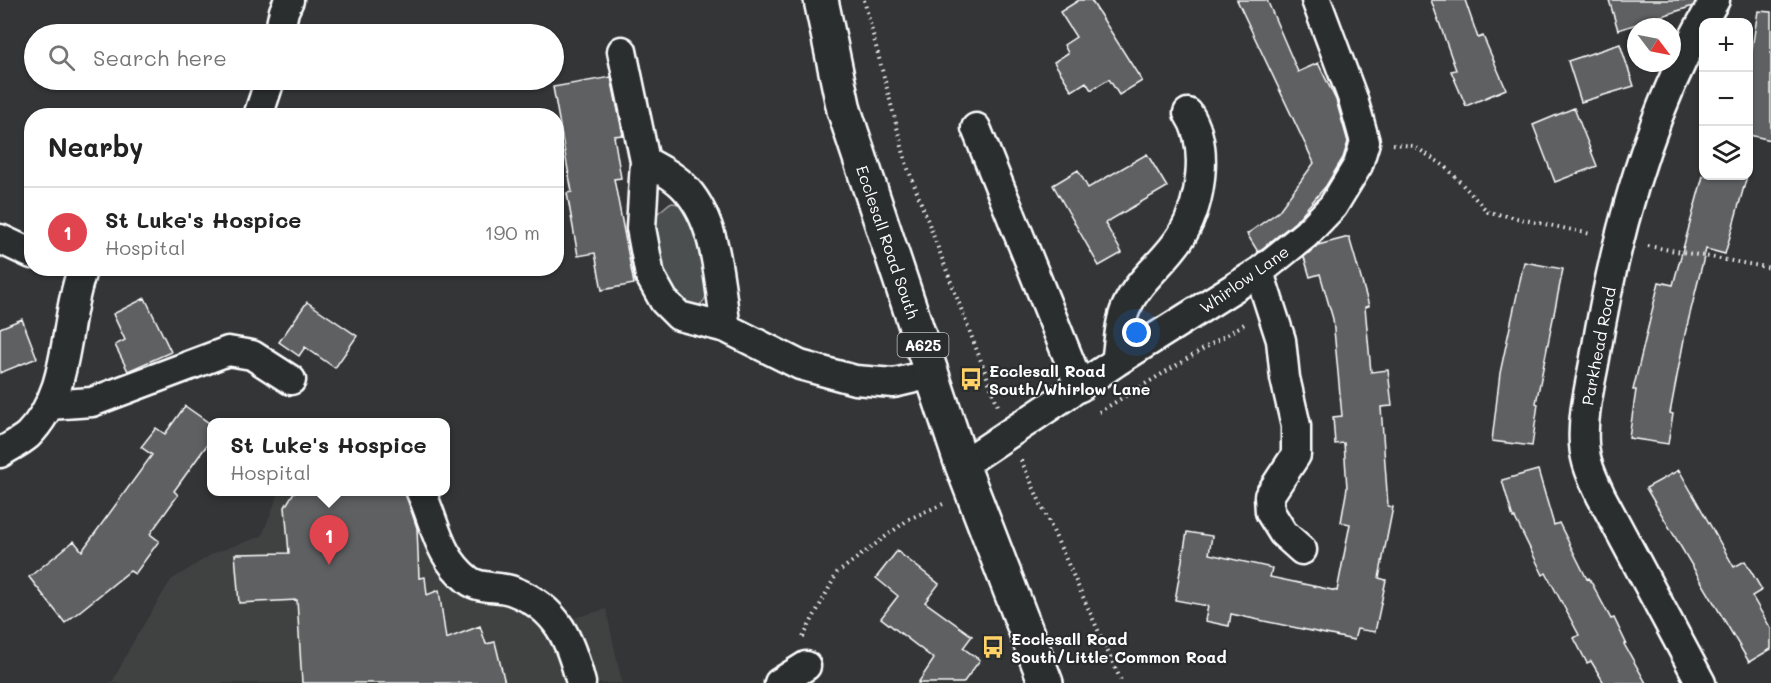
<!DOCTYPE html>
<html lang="en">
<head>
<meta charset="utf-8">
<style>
	:root { --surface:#fff; --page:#f6f6f6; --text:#222; --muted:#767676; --line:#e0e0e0; --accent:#857141 }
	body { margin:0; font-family:Mali,sans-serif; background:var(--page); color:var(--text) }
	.controls { position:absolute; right:18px; top:18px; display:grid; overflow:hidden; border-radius:12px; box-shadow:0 2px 4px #0004 }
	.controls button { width:54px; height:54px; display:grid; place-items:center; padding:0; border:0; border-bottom:2px solid var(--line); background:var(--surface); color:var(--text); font:30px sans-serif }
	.compass { position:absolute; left:1627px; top:18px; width:54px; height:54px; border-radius:50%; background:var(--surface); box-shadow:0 2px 4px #0004; rotate:122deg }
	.you { position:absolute; left:1137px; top:333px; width:21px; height:21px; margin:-15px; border:4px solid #fff; border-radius:50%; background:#1a73e8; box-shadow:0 0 0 9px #1a73e833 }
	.badge { display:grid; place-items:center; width:39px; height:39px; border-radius:50%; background:var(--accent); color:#fff; font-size:20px; font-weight:700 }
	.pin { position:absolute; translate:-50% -50px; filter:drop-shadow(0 2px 3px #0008) }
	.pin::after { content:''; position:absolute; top:32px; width:21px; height:18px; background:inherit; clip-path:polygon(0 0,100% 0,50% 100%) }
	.popup { position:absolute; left:207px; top:418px; width:243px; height:78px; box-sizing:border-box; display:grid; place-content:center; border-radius:12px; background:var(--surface); filter:drop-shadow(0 2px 4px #0005); font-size:20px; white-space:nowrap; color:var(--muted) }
	.popup b { font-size:22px; color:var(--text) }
	.popup::after { content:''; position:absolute; left:50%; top:100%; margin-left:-12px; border:12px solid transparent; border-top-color:var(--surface) }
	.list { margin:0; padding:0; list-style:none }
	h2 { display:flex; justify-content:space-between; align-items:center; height:78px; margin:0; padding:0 24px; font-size:26px }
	h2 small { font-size:20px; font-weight:400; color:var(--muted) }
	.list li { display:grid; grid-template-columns:39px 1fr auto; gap:18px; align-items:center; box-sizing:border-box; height:90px; padding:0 24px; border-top:2px solid var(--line) }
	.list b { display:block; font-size:22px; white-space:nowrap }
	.list p { margin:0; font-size:20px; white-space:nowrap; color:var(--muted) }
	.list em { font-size:20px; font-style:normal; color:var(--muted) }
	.icon { flex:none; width:33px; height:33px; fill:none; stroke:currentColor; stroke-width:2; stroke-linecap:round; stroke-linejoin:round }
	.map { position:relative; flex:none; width:1771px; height:683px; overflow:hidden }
	.search { position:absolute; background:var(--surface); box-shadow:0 2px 4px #0004; left:24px; top:24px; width:540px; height:66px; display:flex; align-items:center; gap:15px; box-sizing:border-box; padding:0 21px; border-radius:33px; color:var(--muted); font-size:22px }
	.panel { position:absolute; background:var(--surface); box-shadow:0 2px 4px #0004; left:24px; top:108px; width:540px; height:168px; border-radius:24px }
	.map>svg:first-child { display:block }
	.built { fill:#404243 }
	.green { fill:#4c4f50; stroke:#a6a7a8; stroke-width:1.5 }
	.building { fill:#5f6162; stroke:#fff; stroke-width:1.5 }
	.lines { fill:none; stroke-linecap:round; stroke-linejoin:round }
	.minor-casing { stroke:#fff; stroke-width:33 }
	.major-casing { stroke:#fff; stroke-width:38 }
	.path { stroke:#fff; stroke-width:4; stroke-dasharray:1.5 4.5; stroke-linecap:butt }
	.minor { stroke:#2a2d2e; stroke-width:28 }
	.major { stroke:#2a2d2e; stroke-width:33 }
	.labels { text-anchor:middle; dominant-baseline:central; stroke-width:4.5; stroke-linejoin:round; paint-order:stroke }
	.shield { fill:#2a2d2e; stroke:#bfc0c0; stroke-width:1.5 }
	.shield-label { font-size:15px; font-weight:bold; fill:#fff }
	.street-label { font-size:16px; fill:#fff; stroke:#2a2d2e }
	.poi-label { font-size:16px; font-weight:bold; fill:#fff; stroke:#2a2d2e; text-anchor:start }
</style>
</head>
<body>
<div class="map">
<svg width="1771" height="683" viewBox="0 0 1771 683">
	<rect width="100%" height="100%" fill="#333536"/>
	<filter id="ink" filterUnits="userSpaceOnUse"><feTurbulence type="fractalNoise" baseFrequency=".0167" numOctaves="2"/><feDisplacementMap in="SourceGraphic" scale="12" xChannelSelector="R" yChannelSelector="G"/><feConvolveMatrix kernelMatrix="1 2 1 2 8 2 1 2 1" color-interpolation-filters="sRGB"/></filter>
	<g filter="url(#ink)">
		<path class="built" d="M 279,492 L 430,492 L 469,578 L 510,577 L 546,592 L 571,619 L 606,609 L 622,683 L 108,683 L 113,681 L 133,642 L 171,580 L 214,553 L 262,536 Z"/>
		<path class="green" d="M 670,203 C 675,203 679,203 683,207 C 691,216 710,289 705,299 C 702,305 695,307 689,308 L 664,281 L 653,217 Z"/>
		<path class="building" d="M 1079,0 L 1091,0 L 1142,81 L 1119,95 L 1109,79 L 1091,90 L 1086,82 L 1072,91 L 1054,62 L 1068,53 L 1064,45 L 1076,37 L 1060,12 Z
			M 1237,0 L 1267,0 L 1298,72 L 1318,63 L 1336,100 L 1348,142 L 1343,158 L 1326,186 L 1295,222 L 1258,252 L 1247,234 L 1278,212 L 1314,163 Z
			M 1431,0 L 1465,0 L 1478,38 L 1483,36 L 1506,89 L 1466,106 L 1451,71 L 1456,70 Z
			M 1609,0 L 1696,0 L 1696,1 L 1693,6 L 1618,30 Z
			M 1758,11 L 1771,12 L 1771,140 L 1749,135 L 1749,67 Z
			M 1620,44 L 1634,86 L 1581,102 L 1568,61 Z
			M 611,77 L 623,135 L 614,136 L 621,178 L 614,179 L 634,284 L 602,290 L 595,253 L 578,256 L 567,193 L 572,192 L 553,87 Z
			M 1574,108 L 1597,166 L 1555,182 L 1533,125 Z
			M 1147,154 L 1167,187 L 1105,223 L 1122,253 L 1099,266 L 1053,185 L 1078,170 L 1088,188 Z
			M 1703,176 L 1747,176 L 1725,254 L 1706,249 L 1685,334 L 1670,413 L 1673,414 L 1668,444 L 1629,438 L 1636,390 L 1633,390 L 1659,282 L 1673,285 Z
			M 1349,237 L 1369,306 L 1365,307 L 1371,372 L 1388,370 L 1392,406 L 1381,407 L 1388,506 L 1393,507 L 1379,578 L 1386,580 L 1375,632 L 1357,629 L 1354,640 L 1231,614 L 1229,626 L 1205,621 L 1208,606 L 1175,600 L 1187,532 L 1212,536 L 1209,554 L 1272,568 L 1270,577 L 1337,591 L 1350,524 L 1341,522 L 1347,488 L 1344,443 L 1335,444 L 1333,417 L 1342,416 L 1333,319 L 1320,274 L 1310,277 L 1304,257 L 1318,245 Z
			M 1524,262 L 1563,269 L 1536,403 L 1538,404 L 1532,446 L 1492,441 L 1500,373 Z
			M 145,298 L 171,352 L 128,371 L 115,345 L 125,340 L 113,314 Z
			M 307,302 L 357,336 L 335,368 L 305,347 L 299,356 L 279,342 Z
			M 22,319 L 37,358 L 0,373 L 0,328 Z
			M 185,406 L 212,425 L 212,438 L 174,491 L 178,495 L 150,534 L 159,541 L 135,574 L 130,571 L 65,623 L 29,577 L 74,541 L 82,551 L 152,455 L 141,447 L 156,428 L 165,434 Z
			M 1538,470 L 1554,525 L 1559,523 L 1587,579 L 1589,578 L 1611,619 L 1614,618 L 1626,643 L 1624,644 L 1646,683 L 1604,683 L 1591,661 L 1587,663 L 1574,638 L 1579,635 L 1546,573 L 1543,575 L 1515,518 L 1513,518 L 1502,480 Z
			M 1679,470 L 1734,567 L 1745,561 L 1762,590 L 1752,596 L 1771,629 L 1771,649 L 1749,662 L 1646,488 Z
			M 294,492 L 405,492 L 417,528 L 419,578 L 425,577 L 427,595 L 439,590 L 446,639 L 480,626 L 486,644 L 495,642 L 505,683 L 302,683 L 297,600 L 239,603 L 235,554 L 289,553 L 285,507 Z
			M 897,551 L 939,584 L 925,602 L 972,636 L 963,648 L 980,660 L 963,683 L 918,683 L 934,659 L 881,618 L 898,596 L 876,578 Z"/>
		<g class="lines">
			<g class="minor-casing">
				<path id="minor" d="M 279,34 L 284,11 L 289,0
					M 622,51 L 645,161 L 641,228 L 650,276 L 664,301 L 679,316 L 726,328 L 800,365 L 855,380 L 894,383 L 932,374
					M 258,116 L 270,80
					M 976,128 L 1080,387
					M 645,161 C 660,169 676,177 687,190 C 718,225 719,284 726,328
					M 0,239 L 32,254
					M 1259,272 L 1281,340 L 1285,378 L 1296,426 L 1296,455 L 1269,496 L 1270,512 L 1283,533 L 1302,550
					M 1116,362 C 1119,345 1119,323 1126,308 C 1139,278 1166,262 1182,235 C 1201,203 1210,145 1188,113
					M 49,405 L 92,402 L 228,351 L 252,355 L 291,380
					M 0,453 C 9,447 20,442 28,435 C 73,389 62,324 83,268
					M 962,465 L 1116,362 L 1259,272 L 1306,234 L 1333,206 L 1358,165 L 1365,142 L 1353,99 L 1316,0
					M 421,492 C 436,525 438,556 468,580 C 481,590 498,585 513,591 C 558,608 570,640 581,683
					M 779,683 L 806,666
					M 1701,683 L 1601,496 C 1593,479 1585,463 1584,444 C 1582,416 1590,386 1595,358 C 1615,236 1650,106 1715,0"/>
			</g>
			<g class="major-casing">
				<path id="major" d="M 821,0 L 844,110 L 962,465 L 1046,683"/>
			</g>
			<path class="path" d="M 864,0 L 907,166 L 998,406
				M 1393,144 L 1414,146 L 1446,167 L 1488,212 L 1591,234
				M 1648,246 L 1771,268
				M 1099,412 L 1246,323
				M 1021,460 L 1122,683
				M 803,637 L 837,573 L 909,519 L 943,504"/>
			<use href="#minor" class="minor"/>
			<use href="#major" class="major"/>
		</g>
	</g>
	<defs>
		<g id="bus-bare" transform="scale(1.8)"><path d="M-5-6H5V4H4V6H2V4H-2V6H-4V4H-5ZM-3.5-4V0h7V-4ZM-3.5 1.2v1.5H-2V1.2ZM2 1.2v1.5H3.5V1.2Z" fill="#ffd166" stroke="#2a2d2e" stroke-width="2.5" paint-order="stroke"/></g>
	</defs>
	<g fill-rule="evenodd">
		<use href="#bus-bare" x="971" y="379"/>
		<use href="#bus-bare" x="993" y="647"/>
	</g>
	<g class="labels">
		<rect class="shield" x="897.5" y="333" width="51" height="24" rx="4.5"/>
		<g class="shield-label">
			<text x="923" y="345">A625</text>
		</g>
		<g class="street-label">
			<text transform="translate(888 242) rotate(71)">Ecclesall Road South</text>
			<text transform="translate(1244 279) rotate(-35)">Whirlow Lane</text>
			<text transform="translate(1598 346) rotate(-79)">Parkhead Road</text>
		</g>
		<g class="poi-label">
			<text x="989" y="370">Ecclesall Road<tspan x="989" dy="18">South/Whirlow Lane</tspan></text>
			<text x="1011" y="638">Ecclesall Road<tspan x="1011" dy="18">South/Little Common Road</tspan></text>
		</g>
	</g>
</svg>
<div class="controls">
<button>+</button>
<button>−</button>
<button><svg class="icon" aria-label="layers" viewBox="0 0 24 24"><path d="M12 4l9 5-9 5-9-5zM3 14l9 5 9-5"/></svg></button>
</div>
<svg class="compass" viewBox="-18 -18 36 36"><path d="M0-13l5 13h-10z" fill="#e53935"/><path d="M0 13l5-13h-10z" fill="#767676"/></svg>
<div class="you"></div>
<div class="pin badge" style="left:329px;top:565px;background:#e0444e">1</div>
<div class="popup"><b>St Luke's Hospice</b>Hospital</div>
<div class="search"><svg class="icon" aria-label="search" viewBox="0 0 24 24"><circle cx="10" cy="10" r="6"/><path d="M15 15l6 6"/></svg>Search here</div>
<section class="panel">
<h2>Nearby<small></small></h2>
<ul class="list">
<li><span class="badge" style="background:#e0444e">1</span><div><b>St Luke's Hospice</b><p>Hospital</p></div><em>190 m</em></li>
</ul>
</section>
</div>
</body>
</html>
